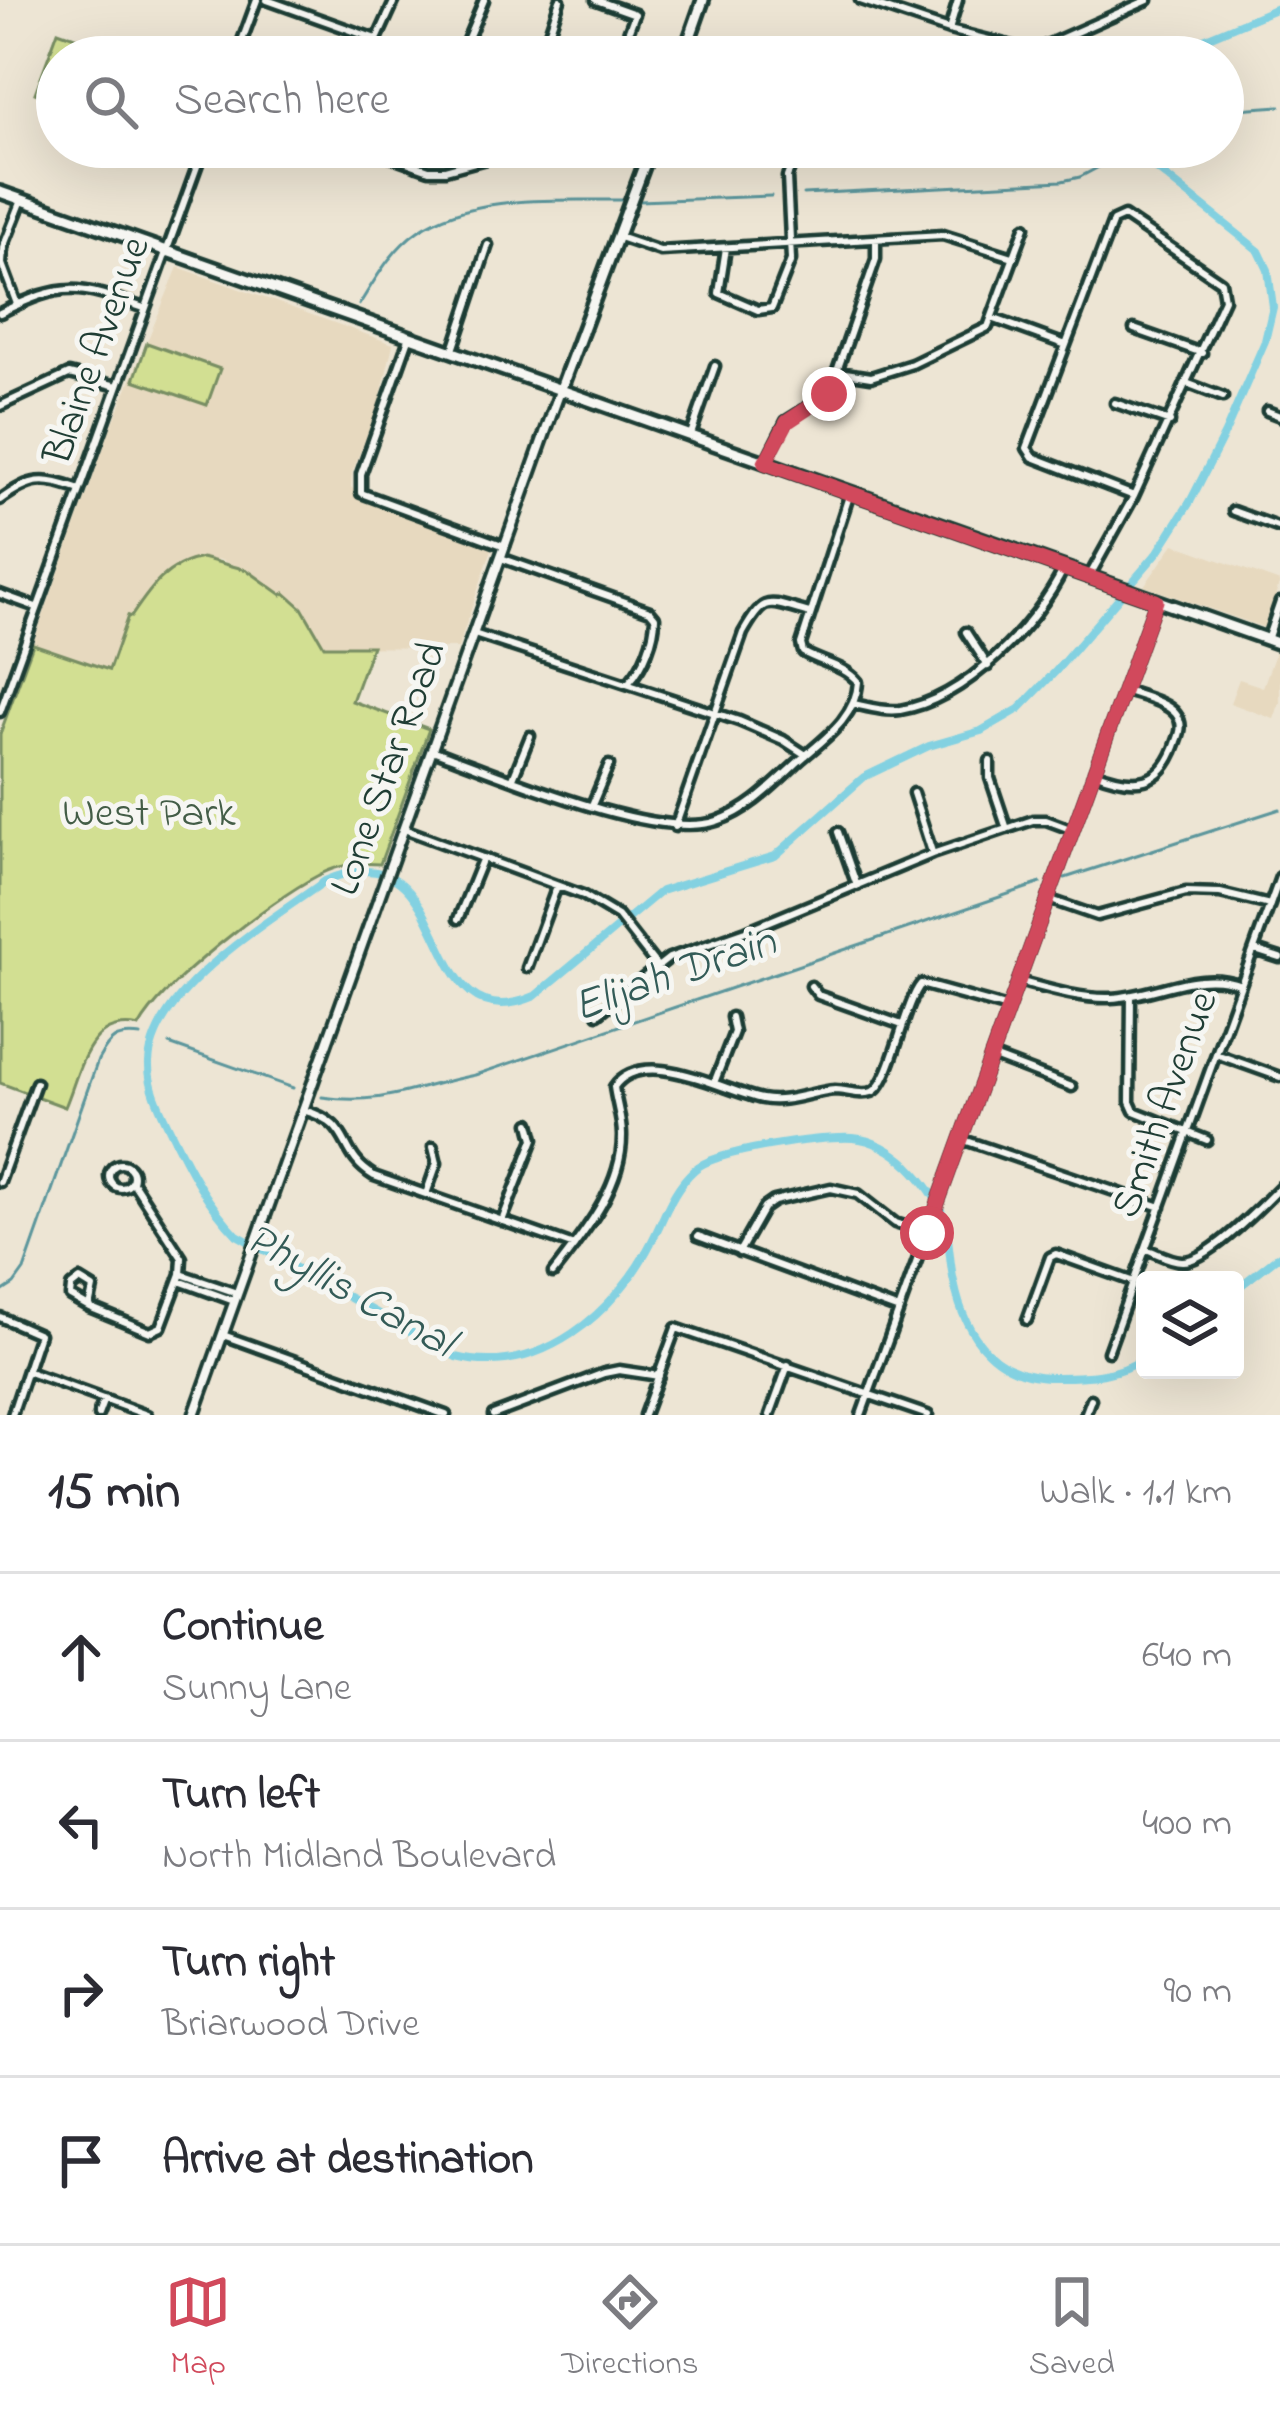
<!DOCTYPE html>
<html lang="en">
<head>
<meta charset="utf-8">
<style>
	:root { --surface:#fff; --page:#f2f2f3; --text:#2b2b33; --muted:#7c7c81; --line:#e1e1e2; --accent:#d1495b }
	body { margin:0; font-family:"Indie Flower",sans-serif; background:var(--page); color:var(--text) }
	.controls { position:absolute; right:36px; bottom:36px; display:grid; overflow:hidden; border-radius:12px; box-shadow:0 12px 48px #0002 }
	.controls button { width:108px; height:108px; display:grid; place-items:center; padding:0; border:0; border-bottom:3px solid var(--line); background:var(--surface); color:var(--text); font:60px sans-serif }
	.stop { position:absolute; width:36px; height:36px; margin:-27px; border:9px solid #d1495b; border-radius:50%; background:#fff }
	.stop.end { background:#d1495b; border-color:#fff; box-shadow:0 3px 12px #0008 }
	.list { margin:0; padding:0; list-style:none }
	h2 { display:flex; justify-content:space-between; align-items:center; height:156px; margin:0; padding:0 48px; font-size:51px }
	h2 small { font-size:39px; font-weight:400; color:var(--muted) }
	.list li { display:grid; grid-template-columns:78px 1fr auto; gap:36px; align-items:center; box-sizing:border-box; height:168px; padding:0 48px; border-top:3px solid var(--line) }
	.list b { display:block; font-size:45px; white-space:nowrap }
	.list p { margin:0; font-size:39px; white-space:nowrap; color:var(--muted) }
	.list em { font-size:39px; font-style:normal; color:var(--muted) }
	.icon { flex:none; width:66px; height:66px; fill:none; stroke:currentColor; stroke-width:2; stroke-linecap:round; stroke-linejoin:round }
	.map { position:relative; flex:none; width:1280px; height:1415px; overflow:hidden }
	.search { position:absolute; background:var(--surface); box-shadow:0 12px 48px #0002; left:36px; right:36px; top:36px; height:132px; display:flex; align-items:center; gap:30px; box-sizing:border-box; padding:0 42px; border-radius:66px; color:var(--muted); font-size:45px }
	.sheet { height:828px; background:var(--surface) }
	nav { display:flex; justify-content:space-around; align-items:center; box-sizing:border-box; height:168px; border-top:3px solid var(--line); background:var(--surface); font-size:33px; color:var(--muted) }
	nav a { display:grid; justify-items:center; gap:6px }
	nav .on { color:var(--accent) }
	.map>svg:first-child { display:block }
	.built { fill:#e7d9bf }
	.green { fill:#d2df92; stroke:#788e63; stroke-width:3 }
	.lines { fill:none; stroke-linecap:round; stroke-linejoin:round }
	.stream { stroke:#5b969c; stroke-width:3 }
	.canal { stroke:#83d1e1; stroke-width:8 }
	.minor-casing { stroke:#1f3d34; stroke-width:15 }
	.tertiary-casing { stroke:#1f3d34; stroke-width:16 }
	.secondary-casing { stroke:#1f3d34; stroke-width:18 }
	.minor { stroke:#f6f6f2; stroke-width:6 }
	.tertiary { stroke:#f6f6f2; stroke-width:8 }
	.secondary { stroke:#f6f6f2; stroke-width:9 }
	.route { stroke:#d1495b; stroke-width:15 }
	.labels { text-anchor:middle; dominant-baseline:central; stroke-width:10; stroke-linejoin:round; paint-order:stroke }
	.street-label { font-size:42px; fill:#1f3d34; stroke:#f6f6f2 }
	.park-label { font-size:42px; fill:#435d47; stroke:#f6f6f2 }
	.water-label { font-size:45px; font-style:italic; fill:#335b57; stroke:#f6f6f2 }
</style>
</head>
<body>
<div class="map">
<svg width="1280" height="1415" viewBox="0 0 1280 1415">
	<rect width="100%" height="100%" fill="#ede5d4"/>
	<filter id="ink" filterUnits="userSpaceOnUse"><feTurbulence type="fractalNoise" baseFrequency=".00833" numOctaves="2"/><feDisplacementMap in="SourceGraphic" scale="24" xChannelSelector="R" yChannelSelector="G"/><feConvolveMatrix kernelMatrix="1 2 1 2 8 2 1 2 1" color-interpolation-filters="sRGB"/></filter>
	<g filter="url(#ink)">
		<path class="built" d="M 178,267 L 393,344 L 379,404 L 352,473 L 351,487 L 364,500 L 492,549 L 458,648 L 324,647 L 302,608 L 247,570 L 218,559 L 152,586 L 120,637 L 110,671 L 33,644 L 110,430 Z
			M 1174,544 L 1280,582 L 1275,597 L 1280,599 L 1280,633 L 1144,586 Z
			M 1276,651 L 1280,653 L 1280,702 L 1274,719 L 1230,703 L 1239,679 L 1263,687 Z"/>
		<path class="green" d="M 58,31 L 94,44 L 89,57 L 57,57 L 57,101 L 35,93 Z
			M 147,343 L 220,369 L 207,405 L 134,380 Z
			M 202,558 L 247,570 L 282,595 L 285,593 L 302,608 L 324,646 L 372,646 L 352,701 L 429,729 L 380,864 C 358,862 336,865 317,876 C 271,900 163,983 139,1027 C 88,1016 81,1069 65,1107 L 0,1083 L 0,734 L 33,644 L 109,670 L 128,616 L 131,617 C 150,589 166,564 202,558 Z"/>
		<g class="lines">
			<path class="stream" d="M 1223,110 L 1280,106
				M 803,194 L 1062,181 L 1080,177 L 1112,160
				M 639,201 L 771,196
				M 359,305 C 376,278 392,249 418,231 C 474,193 559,201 623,200
				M 1065,878 L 1280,809
				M 169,1044 L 293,1088
				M 322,1097 C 384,1106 417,1086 475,1075 L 1041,883
				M 0,1293 L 14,1284 L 24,1270 L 98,1060 C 110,1038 116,1033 141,1036"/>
			<path class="canal" d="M 1161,57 L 1280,7
				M 1129,147 L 1259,251 L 1268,270 L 1273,307 L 1265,341 L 1225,433 L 1190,502 L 1158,552 L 1055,672 L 1019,709 L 981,731 L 929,746 L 864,777 L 775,856 L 661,891 L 535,996 C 413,1049 461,821 325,881 C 270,921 152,990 149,1063 C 148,1087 162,1113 172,1134 C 190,1171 208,1205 237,1235 L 456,1357 C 541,1378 616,1312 652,1241 C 665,1216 672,1190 694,1170 C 715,1150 822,1136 853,1138 C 875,1140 893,1151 909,1166 C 924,1181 938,1198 944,1219 C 950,1239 949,1261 954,1282 C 965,1339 997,1378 1057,1377 C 1090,1377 1117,1376 1145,1358
				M 1235,1290 L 1280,1255"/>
			<g class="minor-casing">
				<path id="minor" d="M 267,0 L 376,39
					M 596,0 L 635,14 L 619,57
					M 860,0 L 949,30 L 1033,51 L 1148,0
					M 949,30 L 958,0
					M 236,57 L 257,0
					M 369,57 L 395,0
					M 460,57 L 484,0
					M 541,57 L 560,0
					M 364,147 L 429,170 L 445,170 L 508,153 L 583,147
					M 417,166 L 424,147
					M 619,237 L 660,251 L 943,235 L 1013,257
					M 726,248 L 719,293 L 758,310 L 772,308 L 791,260 L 787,177 L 798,147
					M 17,304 L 2,264 L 3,248 L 22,200
					M 0,313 C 65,281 77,285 144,308
					M 992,318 L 1066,345
					M 1134,329 L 1202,353
					M 410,336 L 361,474 L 361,493 L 505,546
					M 453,350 L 488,245
					M 839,372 L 871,377 L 912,364 L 988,327 L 1025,227
					M 1189,384 L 1223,397
					M 1115,403 L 1170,422
					M 0,406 L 69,374 L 117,386
					M 1267,411 L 1280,416
					M 690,437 L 715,366
					M 765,463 L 786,421 L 829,394 L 876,259 L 876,240
					M 0,500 C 32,477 43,477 80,490
					M 1233,511 L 1280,528
					M 501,558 L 650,611 L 655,617 C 655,638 644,666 630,681
					M 1089,577 L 1134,496 L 1224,299 L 1221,282 L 1124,216 L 1113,221 L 1027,448 L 1033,457 L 1134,496
					M 0,594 L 36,607
					M 966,632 L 988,666
					M 474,634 L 739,721 L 783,740 L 806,755
					M 1267,640 L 1280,602
					M 854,704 C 868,707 885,712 900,710 C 966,699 1036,626 1064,568
					M 0,712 L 204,147
					M 432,750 C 497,773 656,842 717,821 C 750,810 774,784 799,761 C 824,739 856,718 858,682 C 844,665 821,663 803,652 L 801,644 L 850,493
					M 990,761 L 990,778 L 1007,829
					M 1094,772 C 1135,788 1162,787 1177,741 C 1181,731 1183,723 1176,714 C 1166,701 1139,696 1124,690
					M 513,778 L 530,736
					M 913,793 L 932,852
					M 592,805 L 609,765
					M 675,827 L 743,633 C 766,593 767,602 810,613
					M 404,829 L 583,895 L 618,916 L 657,966
					M 838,832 L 857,886
					M 1048,899 L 1097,916 L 1186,892 L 1220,893 L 1270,905
					M 458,919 L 482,860
					M 1255,950 L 1280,958
					M 527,968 L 557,886
					M 1018,981 C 1048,989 1080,999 1111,998 C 1156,996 1197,968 1241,985
					M 811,986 L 818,995 L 902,1025
					M 1131,996 L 1130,1102 L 1134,1111 L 1207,1140
					M 598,1014 L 669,958 L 746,931 L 932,854 L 1033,820 L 1046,820 L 1073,830
					M 1216,1054 L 1280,1077
					M 991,1056 L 1072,1087
					M 714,1083 L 734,1032 L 731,1017
					M 303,1110 C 355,1124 336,1153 374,1176 L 574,1246
					M 961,1139 L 1161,1207
					M109 1176a12 12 0 1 1 24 0a12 12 0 1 1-24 0Z
					M 0,1182 L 36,1083
					M 426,1194 L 437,1163 L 433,1147
					M 502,1221 L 534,1139 L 530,1123
					M 698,1236 L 899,1310
					M 1146,1249 C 1157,1253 1170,1261 1182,1261 C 1208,1262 1261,1206 1280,1187
					M 739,1252 L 764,1208 L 774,1201 L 831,1188 L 858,1194 L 895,1223 L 927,1233
					M 553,1273 C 583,1234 623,1187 622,1135 C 622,1120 616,1102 614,1087 C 644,1045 723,1091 762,1099 C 787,1104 810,1092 835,1090 C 847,1090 861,1096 872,1092 C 891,1085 904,1004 921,984 L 1008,1008
					M 181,1274 L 237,1293
					M 80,1280 L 93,1288 L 89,1307 L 70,1296 L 71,1287 Z
					M 179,1281 L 234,1301
					M 89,1307 L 150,1332 L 161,1327 L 181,1274 L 182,1258 L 132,1181
					M 0,1317 L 39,1334 L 12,1415
					M 1027,1320 L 1050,1257 L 1056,1254 L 1134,1282
					M 223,1335 L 446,1415
					M 1108,1352 L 1280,877
					M 29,1372 L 147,1415
					M 98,1415 L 104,1399
					M 493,1415 L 604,1373 L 619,1370 L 659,1376
					M 644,1415 L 676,1328 L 928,1415
					M 770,1415 L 788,1365
					M 861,1415 L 1156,601
					M 1085,1415 L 1091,1399"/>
			</g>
			<g class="tertiary-casing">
				<path id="tertiary" d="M 194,1415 L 560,391"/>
			</g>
			<g class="secondary-casing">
				<path id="secondary" d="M 683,57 L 703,0
					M 0,192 L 1280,644
					M 560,391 L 651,147"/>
			</g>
			<use href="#minor" class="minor"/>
			<use href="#tertiary" class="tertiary"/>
			<use href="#secondary" class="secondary"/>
		</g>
	</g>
	<g class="lines" filter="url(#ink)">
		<path class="route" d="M 829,394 L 787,422 L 765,463 L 1156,601 L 927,1233"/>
	</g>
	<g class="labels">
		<g class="street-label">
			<text transform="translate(98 351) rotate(-70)">Blaine Avenue</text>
			<text transform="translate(390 769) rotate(-70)">Lone Star Road</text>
			<text transform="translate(1166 1105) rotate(-70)">Smith Avenue</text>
		</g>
		<g class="park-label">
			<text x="149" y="814">West Park</text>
		</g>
		<g class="water-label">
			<text transform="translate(675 976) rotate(-19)">Elijah Drain</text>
			<text transform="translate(349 1292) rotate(29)">Phyllis Canal</text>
		</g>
	</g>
</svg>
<div class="controls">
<button><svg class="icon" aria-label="layers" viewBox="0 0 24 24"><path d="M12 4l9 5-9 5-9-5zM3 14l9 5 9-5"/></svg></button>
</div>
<div class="stop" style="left:927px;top:1233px"></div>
<div class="stop end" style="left:829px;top:394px"></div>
<div class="search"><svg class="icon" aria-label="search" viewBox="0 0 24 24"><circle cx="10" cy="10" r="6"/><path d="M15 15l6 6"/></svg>Search here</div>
</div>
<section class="sheet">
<h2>15 min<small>Walk · 1.1 km</small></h2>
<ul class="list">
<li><svg class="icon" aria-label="ahead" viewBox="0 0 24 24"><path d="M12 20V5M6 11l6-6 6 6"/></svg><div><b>Continue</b><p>Sunny Lane</p></div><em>640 m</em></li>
<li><svg class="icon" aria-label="left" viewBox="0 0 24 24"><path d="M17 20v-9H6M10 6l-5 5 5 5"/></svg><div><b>Turn left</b><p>North Midland Boulevard</p></div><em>400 m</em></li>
<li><svg class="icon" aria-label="right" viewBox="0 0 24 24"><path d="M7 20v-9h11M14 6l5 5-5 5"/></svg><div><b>Turn right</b><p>Briarwood Drive</p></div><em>90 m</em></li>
<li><svg class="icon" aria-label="arrive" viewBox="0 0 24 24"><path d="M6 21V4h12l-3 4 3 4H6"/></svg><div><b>Arrive at destination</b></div></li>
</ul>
</section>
<nav>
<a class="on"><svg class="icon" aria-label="map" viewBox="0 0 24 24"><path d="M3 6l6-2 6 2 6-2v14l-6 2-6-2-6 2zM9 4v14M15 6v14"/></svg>Map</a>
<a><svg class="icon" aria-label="directions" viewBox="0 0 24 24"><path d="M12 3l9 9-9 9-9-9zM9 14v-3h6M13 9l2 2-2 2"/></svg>Directions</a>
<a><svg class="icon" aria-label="saved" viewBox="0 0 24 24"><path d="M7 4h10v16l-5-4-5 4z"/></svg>Saved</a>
</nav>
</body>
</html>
